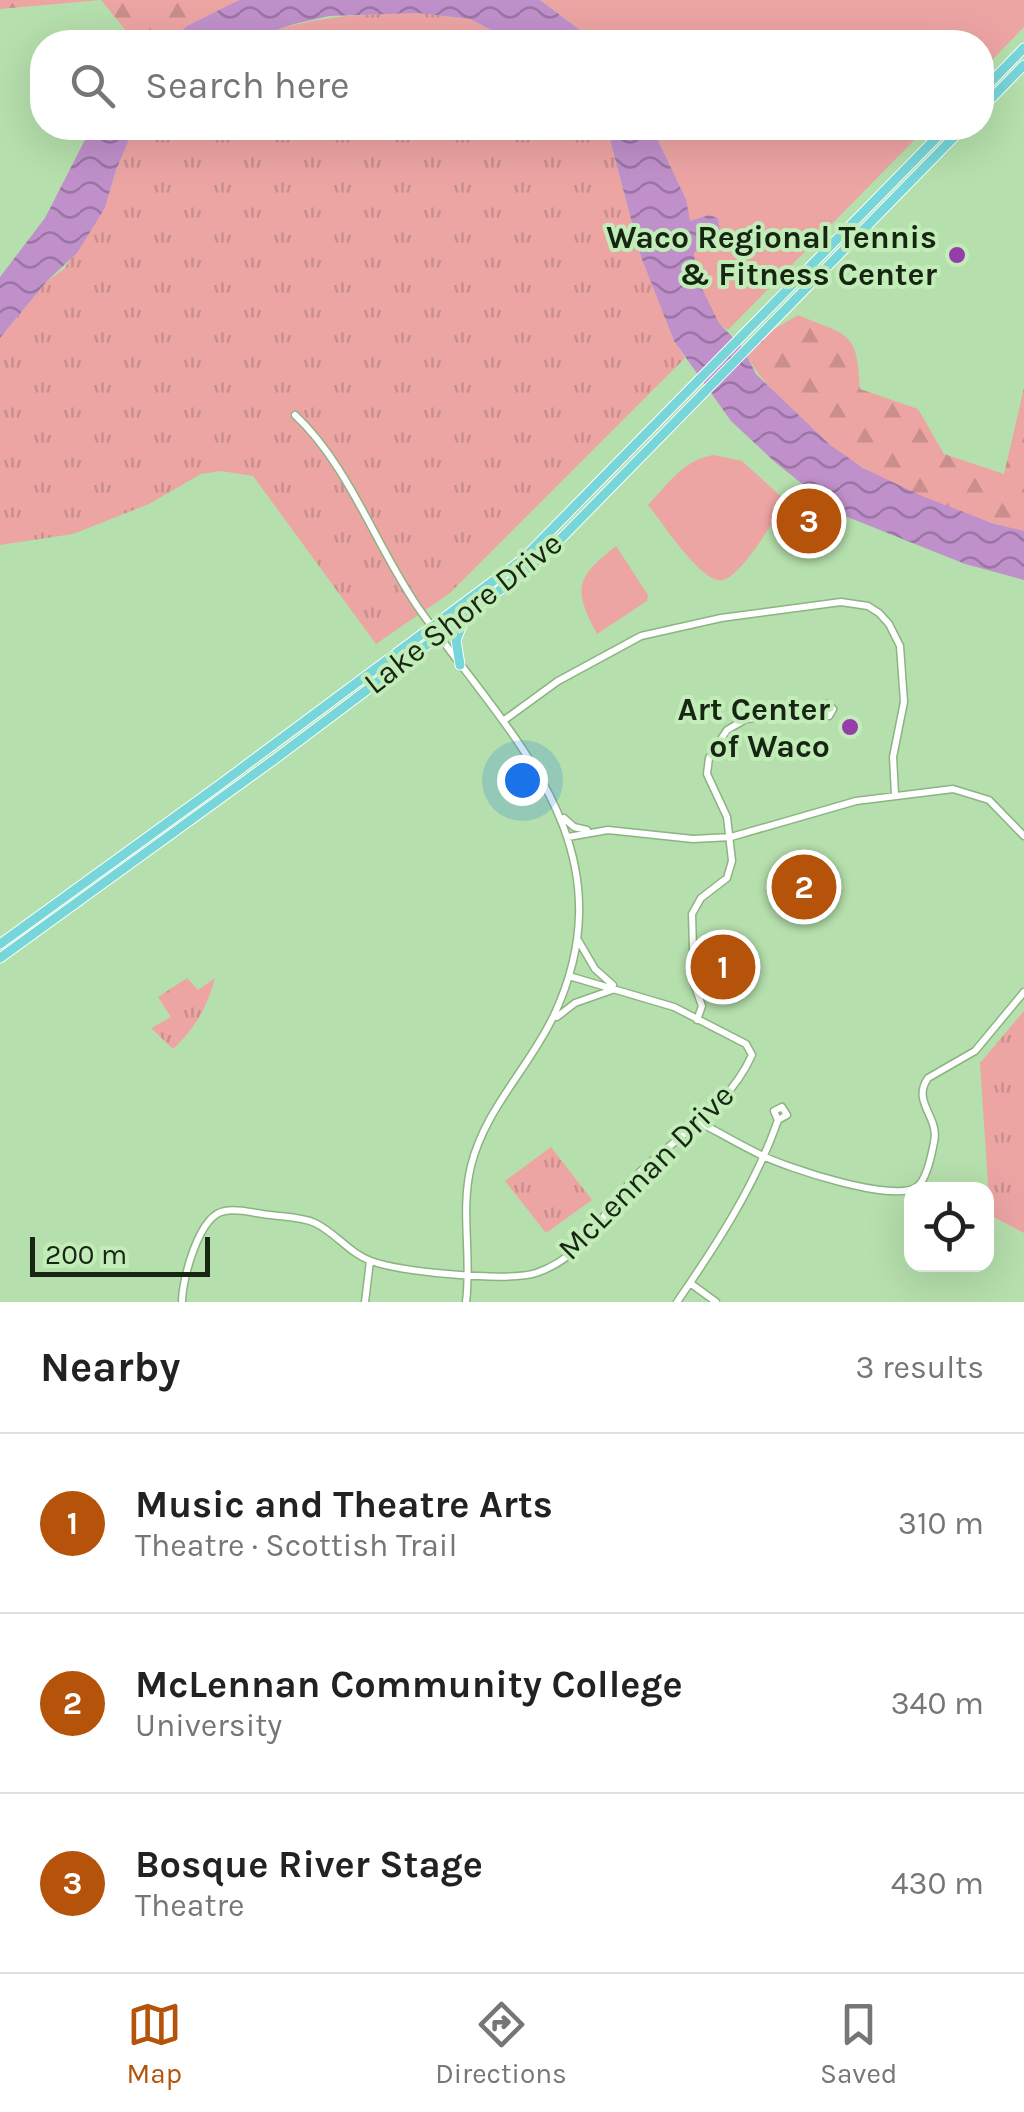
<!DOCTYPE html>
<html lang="en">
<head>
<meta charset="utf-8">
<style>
	:root { --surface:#fff; --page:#f2f2f2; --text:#222; --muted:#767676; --line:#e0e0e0; --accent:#b45309 }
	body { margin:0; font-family:Karla,sans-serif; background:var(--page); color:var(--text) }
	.controls { position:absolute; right:30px; bottom:30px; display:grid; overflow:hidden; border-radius:20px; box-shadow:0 10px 40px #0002 }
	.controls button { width:90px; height:90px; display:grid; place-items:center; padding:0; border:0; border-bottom:2px solid var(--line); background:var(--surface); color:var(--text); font:50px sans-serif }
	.scale { position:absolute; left:30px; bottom:25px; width:180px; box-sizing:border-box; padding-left:10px; border:5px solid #162613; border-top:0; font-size:28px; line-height:35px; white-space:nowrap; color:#162613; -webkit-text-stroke:8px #c2ecb8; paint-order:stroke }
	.you { position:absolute; left:522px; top:780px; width:35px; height:35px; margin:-25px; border:8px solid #fff; border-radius:50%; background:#1a73e8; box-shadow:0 0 0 15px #1a73e833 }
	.badge { display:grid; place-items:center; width:65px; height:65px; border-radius:50%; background:var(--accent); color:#fff; font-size:32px; font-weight:700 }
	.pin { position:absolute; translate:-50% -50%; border:5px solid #fff; box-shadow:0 2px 10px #0006 }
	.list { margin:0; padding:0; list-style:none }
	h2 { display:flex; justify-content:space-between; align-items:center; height:130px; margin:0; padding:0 40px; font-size:42px }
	h2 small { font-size:32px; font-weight:400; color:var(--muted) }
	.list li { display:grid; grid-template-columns:65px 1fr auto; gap:30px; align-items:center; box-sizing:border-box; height:180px; padding:0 40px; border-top:2px solid var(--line) }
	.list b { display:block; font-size:38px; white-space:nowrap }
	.list p { margin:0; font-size:32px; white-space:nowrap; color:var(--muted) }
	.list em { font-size:32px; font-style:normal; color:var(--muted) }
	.icon { flex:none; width:55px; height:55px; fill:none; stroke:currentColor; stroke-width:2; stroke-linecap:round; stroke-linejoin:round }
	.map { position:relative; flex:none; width:1024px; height:1302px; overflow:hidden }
	.search { position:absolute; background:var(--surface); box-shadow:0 10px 40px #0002; left:30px; right:30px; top:30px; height:110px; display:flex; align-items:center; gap:25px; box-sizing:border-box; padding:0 35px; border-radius:40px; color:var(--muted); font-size:38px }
	.sheet { height:670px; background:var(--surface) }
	nav { display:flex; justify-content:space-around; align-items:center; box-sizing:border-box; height:140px; border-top:2px solid var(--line); background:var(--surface); font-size:28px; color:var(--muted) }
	nav a { display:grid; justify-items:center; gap:5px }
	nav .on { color:var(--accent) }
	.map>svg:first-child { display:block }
	.forest { fill:url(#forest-firs) }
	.park { fill:url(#park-tufts) }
	.pitch { fill:#eda5a4 }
	.water { fill:url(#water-waves) }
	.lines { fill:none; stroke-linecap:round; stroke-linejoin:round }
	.minor-casing { stroke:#8cb482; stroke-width:9 }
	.major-casing { stroke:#fff; stroke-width:11 }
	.minor { stroke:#fff; stroke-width:6 }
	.major { stroke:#77d6da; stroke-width:9 }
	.poi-dot { fill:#953da9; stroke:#c2ecb8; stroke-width:4 }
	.labels { text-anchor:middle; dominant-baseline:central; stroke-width:8; stroke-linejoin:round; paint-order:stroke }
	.poi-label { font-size:32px; font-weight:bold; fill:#162613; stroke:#c2ecb8; text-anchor:end }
	.street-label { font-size:32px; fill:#162613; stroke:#c2ecb8 }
</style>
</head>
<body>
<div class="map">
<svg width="1024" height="1302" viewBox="0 0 1024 1302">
	<defs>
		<pattern id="forest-firs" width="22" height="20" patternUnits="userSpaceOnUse" patternTransform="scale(2.5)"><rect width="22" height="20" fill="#eda5a4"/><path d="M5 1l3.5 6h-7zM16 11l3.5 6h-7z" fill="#ca8e8c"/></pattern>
		<pattern id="park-tufts" width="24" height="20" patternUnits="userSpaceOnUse" patternTransform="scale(2.5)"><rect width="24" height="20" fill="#eda5a4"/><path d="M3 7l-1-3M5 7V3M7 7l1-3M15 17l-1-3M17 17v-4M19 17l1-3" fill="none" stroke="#ca8e8c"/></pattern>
		<pattern id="water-waves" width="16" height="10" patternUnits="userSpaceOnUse" patternTransform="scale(2.5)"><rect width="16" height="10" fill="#c090cb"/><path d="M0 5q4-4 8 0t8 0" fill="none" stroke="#9b75a4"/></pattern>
	</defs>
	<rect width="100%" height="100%" fill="#b5dfac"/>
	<path class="forest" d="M 0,0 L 101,0 L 0,9 Z
		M 101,0 L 239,0 L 187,26 L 168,42 L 135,42 Z
		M 798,315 C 850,337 857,330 860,389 L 918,409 L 944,454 L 1004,474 L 1024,388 L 1024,531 C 962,516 879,485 829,444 C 815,433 803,419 790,407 C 770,388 755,373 743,348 Z"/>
	<path class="park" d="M 417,13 L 470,19 L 514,42 L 242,42 C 305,17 350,14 417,13 Z
		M 134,128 L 607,128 L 641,257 L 674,341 L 685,358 L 450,593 L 376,644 L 253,476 L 221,471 L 201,474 L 149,504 L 73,534 L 0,545 L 0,338 L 47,281 L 64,269 L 105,208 L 116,170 Z
		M 187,978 L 198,990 L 215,978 C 207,1008 195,1028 173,1049 L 151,1028 L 171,1017 L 158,997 Z
		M 1024,1011 L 1024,1233 L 990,1215 L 980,1063 Z
		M 551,1147 L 592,1200 L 546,1233 L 505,1181 Z"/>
	<path class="pitch" d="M 540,0 L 1024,0 L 1024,27 L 982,70 L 982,42 L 596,42 Z
		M 652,128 L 926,128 L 728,330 C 706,317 690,274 695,249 L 714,246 L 704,216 L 693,223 L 688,219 L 686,199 Z
		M 714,455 L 742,461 L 786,501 C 775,518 742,576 723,580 C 702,585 661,520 648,505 C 668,484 684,459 714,455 Z
		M 616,546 L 648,595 L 647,601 L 597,634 C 573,589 575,578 616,546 Z"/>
	<path class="water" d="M 239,0 L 540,0 L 596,42 L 514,42 L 470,19 L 417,13 L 329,16 L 294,24 L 242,42 L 168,42 L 187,26 Z
		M 91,128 L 134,128 L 116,170 L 105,208 L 77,253 L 47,281 L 0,338 L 0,277 L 45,218 Z
		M 607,128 L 652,128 L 686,199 L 690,221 L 709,215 L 718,218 L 721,242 L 714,246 L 699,246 L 694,254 L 697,279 L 719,323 L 743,348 L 756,374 L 829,444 L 863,468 L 922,496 L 992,523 L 1024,531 L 1024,580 L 965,564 L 840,514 L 776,463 L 731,421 L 674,341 L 641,257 Z"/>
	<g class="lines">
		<g class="minor-casing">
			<path id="minor" d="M 295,415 C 350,466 378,552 422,613 C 511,737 631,846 555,1013 C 531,1066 485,1108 471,1166 C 460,1211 472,1256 466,1302
				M 503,721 L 558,681 L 641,636 L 721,618 L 841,602 L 868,606 L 879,613 L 889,624 L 900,646 L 904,702 L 893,757 L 895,794
				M 564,818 L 574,827 L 587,830
				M 568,837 L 608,830 L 693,839 L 731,837 L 856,801 L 953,789 L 989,800 L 1024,836
				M 578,940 L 595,969 L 613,985
				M 557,1017 L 575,1003 L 612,990
				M 697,1020 L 702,1006 L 694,984 L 692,914 L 701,898 L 727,878 L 732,861 L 727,817 L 707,774 L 709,758 L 727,730 L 746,719 L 818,712 L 829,716 L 833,709 L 827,704 L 818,712
				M 699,1122 C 720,1133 740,1145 761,1155 C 785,1167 897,1205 918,1186 C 927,1178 932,1153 934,1142 C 940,1117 911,1102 928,1078 L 975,1051 L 1024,992
				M 690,1283 L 716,1302
				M 182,1302 C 182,1280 199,1214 225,1211 C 239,1208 256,1214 270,1215 C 284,1217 302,1217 315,1223 C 336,1233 349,1253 371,1261 C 401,1272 507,1282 536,1273 C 590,1255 605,1204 643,1169 C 683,1132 729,1106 752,1055 L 746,1044 L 674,1007 L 569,976
				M 365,1302 L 370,1261
				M 677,1302 C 717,1244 755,1186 778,1120 L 787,1115 L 782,1107 L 774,1111 L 778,1120"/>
		</g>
		<g class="major-casing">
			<path id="major" d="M 982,91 L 1024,48
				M 982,108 L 1024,65
				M 460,665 L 456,640 L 466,615
				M 0,944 L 218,786 L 523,559 L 946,128
				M 0,958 L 275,759 L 541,559 L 963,128"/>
		</g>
		<use href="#minor" class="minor"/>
		<use href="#major" class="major"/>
	</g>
	<g class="poi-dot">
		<circle cx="957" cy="255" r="10"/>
		<circle cx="850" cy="727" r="10"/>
	</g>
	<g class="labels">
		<g class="poi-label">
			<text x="937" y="237">Waco Regional Tennis<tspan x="937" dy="37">&amp; Fitness Center</tspan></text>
			<text x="830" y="709">Art Center<tspan x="830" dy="37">of Waco</tspan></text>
		</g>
		<g class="street-label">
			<text transform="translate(463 613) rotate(-38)">Lake Shore Drive</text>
			<text transform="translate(646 1172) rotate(-45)">McLennan Drive</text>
		</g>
	</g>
</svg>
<div class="controls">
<button><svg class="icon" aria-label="locate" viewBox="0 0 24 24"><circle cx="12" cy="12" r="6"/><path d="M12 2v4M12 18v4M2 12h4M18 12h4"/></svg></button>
</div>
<div class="scale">200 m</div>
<div class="you"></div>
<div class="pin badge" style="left:723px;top:967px">1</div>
<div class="pin badge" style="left:804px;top:887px">2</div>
<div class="pin badge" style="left:809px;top:521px">3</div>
<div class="search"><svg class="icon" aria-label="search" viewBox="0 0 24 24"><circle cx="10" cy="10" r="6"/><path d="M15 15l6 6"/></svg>Search here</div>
</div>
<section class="sheet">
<h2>Nearby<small>3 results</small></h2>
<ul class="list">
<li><span class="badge">1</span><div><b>Music and Theatre Arts</b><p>Theatre · Scottish Trail</p></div><em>310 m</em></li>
<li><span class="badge">2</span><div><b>McLennan Community College</b><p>University</p></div><em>340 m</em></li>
<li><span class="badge">3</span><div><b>Bosque River Stage</b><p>Theatre</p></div><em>430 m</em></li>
</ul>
</section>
<nav>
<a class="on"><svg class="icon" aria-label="map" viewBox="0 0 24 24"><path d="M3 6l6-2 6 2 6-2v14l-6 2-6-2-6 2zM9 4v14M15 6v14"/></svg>Map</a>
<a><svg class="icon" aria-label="directions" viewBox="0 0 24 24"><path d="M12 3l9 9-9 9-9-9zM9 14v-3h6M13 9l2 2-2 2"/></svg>Directions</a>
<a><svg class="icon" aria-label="saved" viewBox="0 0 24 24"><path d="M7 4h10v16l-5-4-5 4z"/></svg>Saved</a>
</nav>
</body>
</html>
